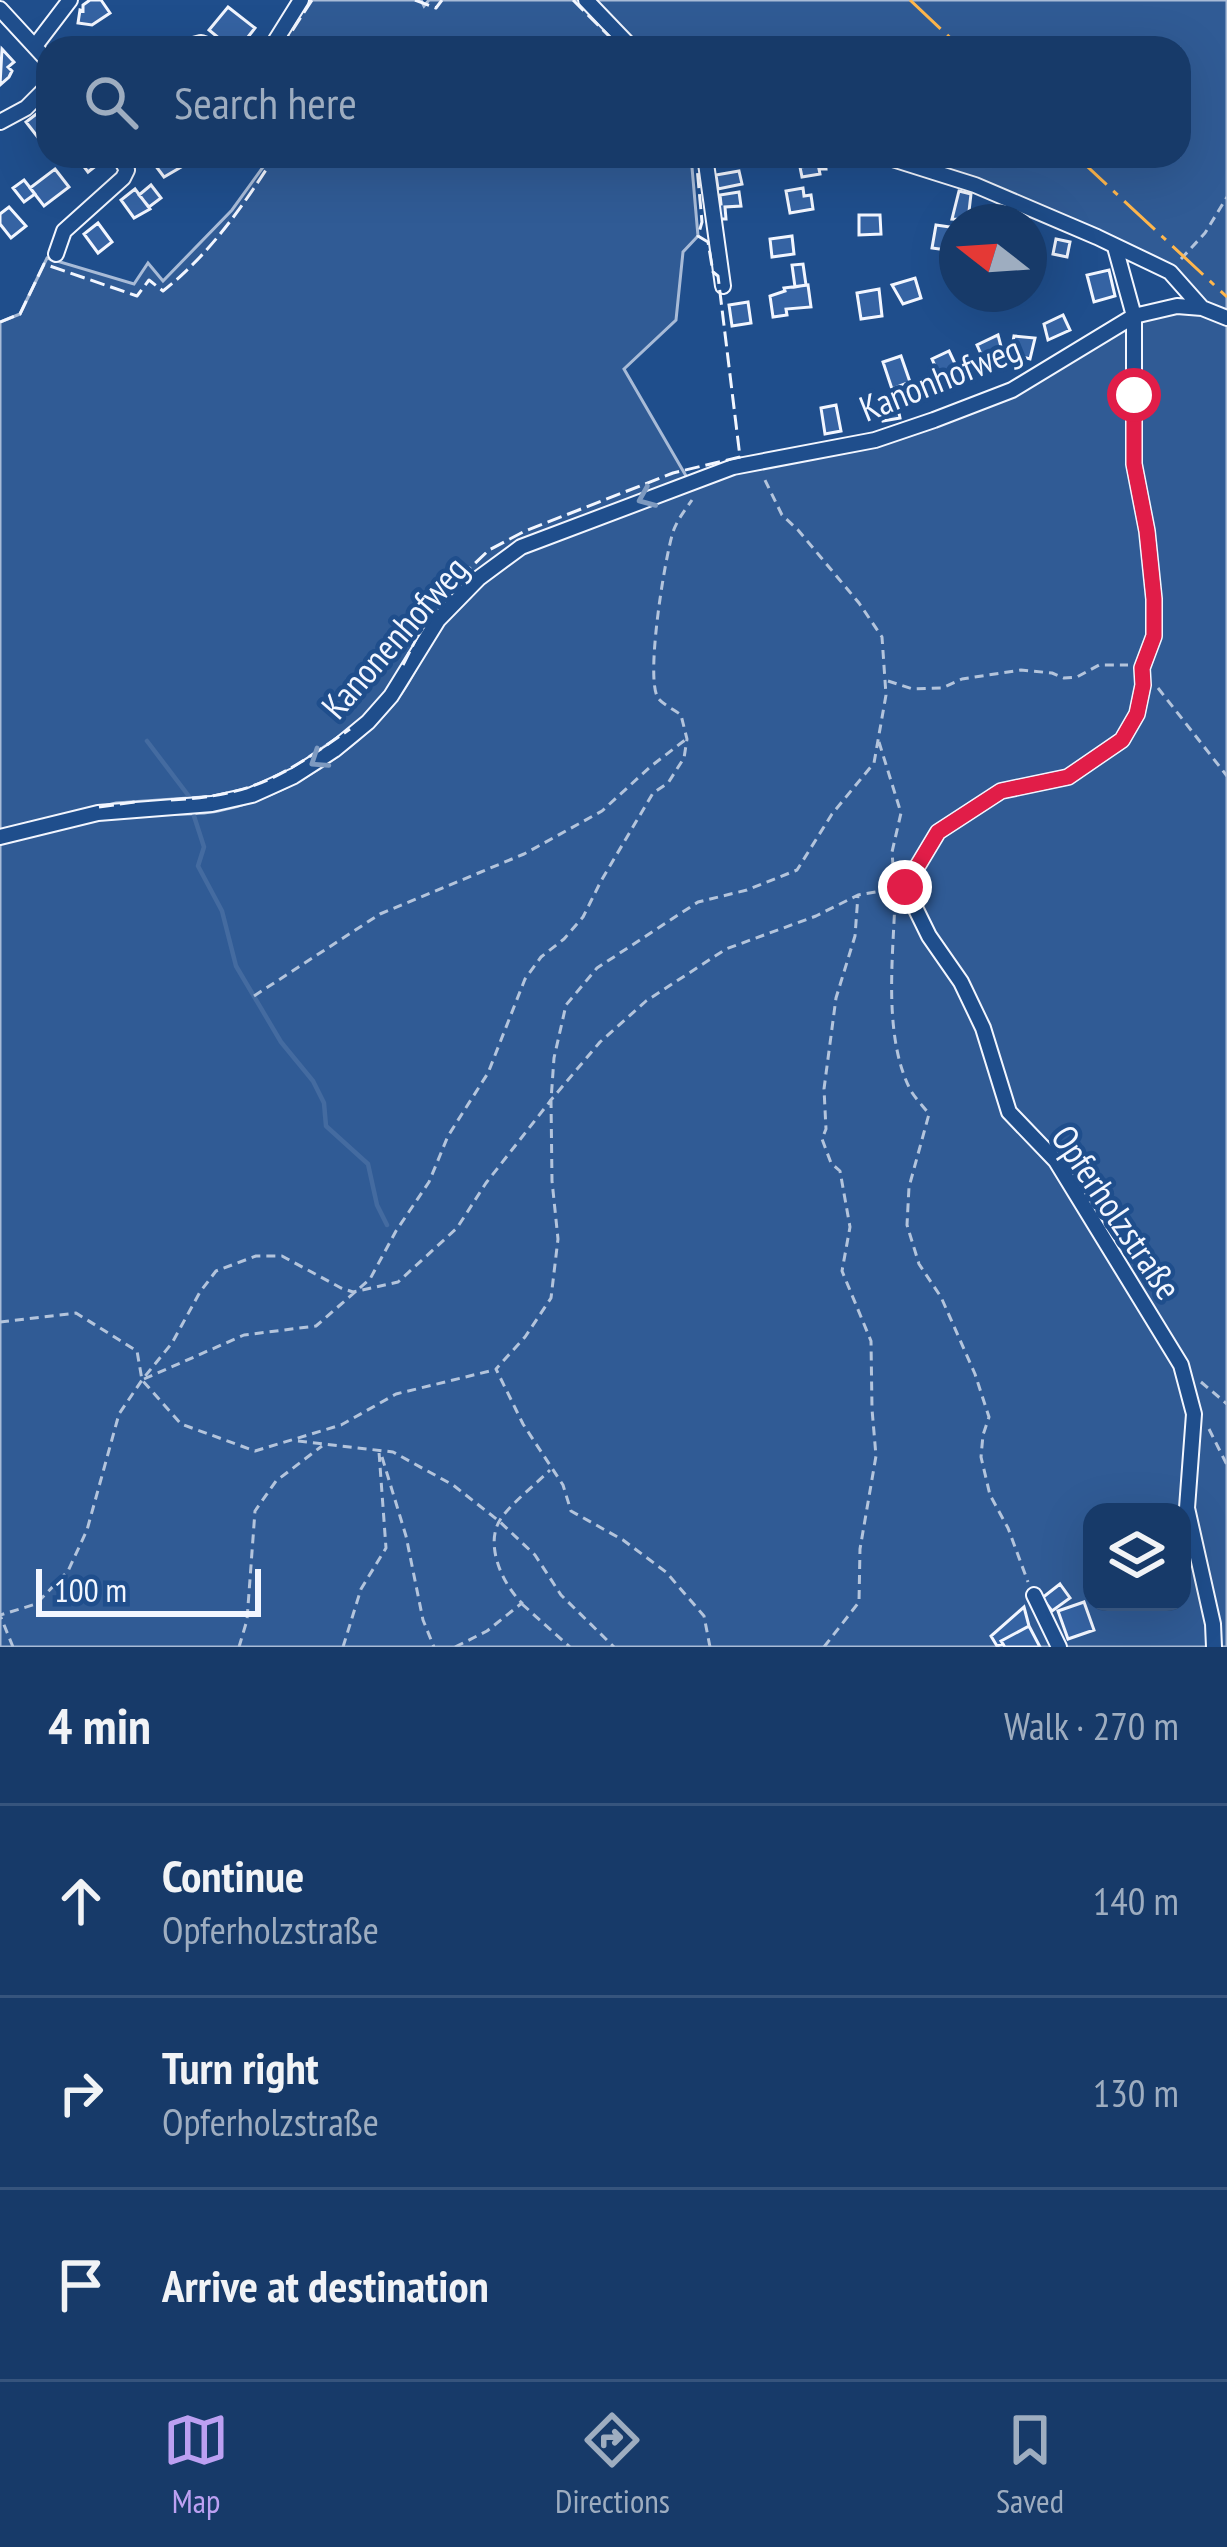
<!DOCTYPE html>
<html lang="en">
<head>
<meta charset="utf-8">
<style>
	:root { --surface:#173a69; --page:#20416f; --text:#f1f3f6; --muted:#9eadc0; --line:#36547d; --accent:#bca0f2 }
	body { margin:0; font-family:"PT Sans Narrow",sans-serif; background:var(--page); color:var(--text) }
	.controls { position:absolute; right:36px; bottom:36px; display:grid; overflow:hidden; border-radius:24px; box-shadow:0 12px 48px #0002 }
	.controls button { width:108px; height:108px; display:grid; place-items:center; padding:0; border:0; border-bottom:3px solid var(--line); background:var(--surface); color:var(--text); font:60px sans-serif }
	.compass { position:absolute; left:939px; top:204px; width:108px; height:108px; border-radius:50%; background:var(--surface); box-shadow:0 12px 48px #0002; rotate:287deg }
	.scale { position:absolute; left:36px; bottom:30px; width:225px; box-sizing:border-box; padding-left:12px; border:6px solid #f2f6ff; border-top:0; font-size:33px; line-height:42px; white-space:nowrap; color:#f2f6ff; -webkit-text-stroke:9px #1f4e8c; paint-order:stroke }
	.stop { position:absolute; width:36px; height:36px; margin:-27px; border:9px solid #e11d48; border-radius:50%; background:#fff }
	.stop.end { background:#e11d48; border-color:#fff; box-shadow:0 3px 12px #0008 }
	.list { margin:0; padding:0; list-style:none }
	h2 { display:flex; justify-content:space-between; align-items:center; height:156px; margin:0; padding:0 48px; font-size:51px }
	h2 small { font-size:39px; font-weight:400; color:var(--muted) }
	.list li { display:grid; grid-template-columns:78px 1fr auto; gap:36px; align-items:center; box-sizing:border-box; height:192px; padding:0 48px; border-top:3px solid var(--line) }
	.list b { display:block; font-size:45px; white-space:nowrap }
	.list p { margin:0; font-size:39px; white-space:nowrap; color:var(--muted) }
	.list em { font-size:39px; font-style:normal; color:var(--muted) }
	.icon { flex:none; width:66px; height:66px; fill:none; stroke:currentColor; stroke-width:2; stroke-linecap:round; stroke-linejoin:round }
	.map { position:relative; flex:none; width:1227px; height:1647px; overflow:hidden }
	.search { position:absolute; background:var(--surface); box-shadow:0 12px 48px #0002; left:36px; right:36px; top:36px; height:132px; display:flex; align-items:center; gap:30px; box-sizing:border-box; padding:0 42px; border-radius:36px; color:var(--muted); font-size:45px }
	.sheet { height:732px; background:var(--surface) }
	nav { display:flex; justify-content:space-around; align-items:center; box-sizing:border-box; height:168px; border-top:3px solid var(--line); background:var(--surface); font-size:33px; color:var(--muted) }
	nav a { display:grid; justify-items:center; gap:6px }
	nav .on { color:var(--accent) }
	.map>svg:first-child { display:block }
	.green { fill:#305b95; stroke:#a8bbd7; stroke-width:3; fill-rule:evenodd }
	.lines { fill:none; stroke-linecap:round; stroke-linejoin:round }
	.stream { stroke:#446ba0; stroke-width:4.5 }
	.building { fill:#3563a3; stroke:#f2f6ff; stroke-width:3 }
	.minor-casing { stroke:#f2f6ff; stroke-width:18 }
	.path { stroke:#b3c4dc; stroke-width:3; stroke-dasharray:9 6; stroke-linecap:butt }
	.minor { stroke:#1f4e8c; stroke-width:14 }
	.fence { stroke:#f2f6ff; stroke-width:3; stroke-dasharray:15 6; stroke-linecap:butt }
	.power { stroke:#ffb74d; stroke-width:3; stroke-dasharray:42 9 6 9; stroke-linecap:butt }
	.oneway { stroke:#7e9ac0 }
	.route { stroke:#e11d48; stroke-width:15 }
	.labels { text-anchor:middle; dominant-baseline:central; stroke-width:9; stroke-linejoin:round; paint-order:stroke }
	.street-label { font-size:36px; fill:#f2f6ff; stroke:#1f4e8c }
</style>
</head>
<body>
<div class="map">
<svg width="1227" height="1647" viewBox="0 0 1227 1647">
	<rect width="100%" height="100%" fill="#1f4e8c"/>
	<path class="green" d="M 309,0 L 421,0 L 424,6 L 429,0 L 1227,0 L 1227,1647 L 0,1647 L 0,843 C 36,834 72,824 108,817 C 144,810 182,818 218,811 C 285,798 360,750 401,694 C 413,677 422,657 433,638 L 366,718 L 286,773 L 232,795 L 116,803 L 0,831 L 0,322 L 20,314 L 47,258 L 134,284 L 148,263 L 163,281 L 232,210 L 271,156 L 691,156 L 698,236 L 683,252 L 676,320 L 624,369 L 689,481 L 875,440 L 1012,390 L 1134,316 L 1200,308 L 1182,284 L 1097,237 L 883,156 L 1179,156 L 1179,48 L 279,48 ZM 1092,1512 L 1182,1512 L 1182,1602 L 1092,1602 Z"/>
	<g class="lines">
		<path class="stream" d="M 147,741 L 191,799
			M 194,816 L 204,847 L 198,866 L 222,911 L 236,966 L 281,1042 L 313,1081 L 324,1103 L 326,1126 L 368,1164 L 377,1205 L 387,1225"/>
	</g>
	<path class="building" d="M 90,0 L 101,0 L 110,13 L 92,25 L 78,23 L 80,10 L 83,11 L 83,5 Z
		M 228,7 L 255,28 L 241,46 L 231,38 L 226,44 L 209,30 Z
		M 2,49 L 14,62 L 8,67 L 12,71 L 9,77 L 0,85 Z
		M 48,105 L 48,136 L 40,140 L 26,122 Z
		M 76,156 L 98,156 L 102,161 L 88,172 Z
		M 159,156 L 183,156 L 188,163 L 164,177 L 152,161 Z
		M 815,156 L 825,156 L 826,169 L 819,169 L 820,174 L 802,177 L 800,167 L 816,165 Z
		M 55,169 L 69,187 L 44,206 L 30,188 Z
		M 739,171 L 742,184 L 718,189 L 716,175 Z
		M 24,180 L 35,194 L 24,202 L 13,188 Z
		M 151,185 L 161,198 L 149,207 L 139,195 Z
		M 803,188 L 804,196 L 811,195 L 813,209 L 790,213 L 786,191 Z
		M 135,189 L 150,209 L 134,218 L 121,200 Z
		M 959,191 L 971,194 L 968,220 L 952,219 Z
		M 739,192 L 741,206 L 725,207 L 726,219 L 718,219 L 716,205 L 721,204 L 720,195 Z
		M 9,207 L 26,226 L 11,238 L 0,224 L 0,214 Z
		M 859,215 L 880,215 L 881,234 L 859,235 Z
		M 98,223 L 112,242 L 98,253 L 84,234 Z
		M 936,225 L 957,228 L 954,251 L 932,248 Z
		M 792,236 L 794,254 L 772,257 L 770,239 Z
		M 1056,239 L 1070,242 L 1067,257 L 1053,254 Z
		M 803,264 L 806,285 L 795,287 L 792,265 Z
		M 1109,270 L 1115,296 L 1094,302 L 1087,275 Z
		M 915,278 L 921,298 L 903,304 L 892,285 Z
		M 808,285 L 811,307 L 786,309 L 787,315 L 773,317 L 770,296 L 785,291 L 784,288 Z
		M 879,289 L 882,316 L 861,319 L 857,293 Z
		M 748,302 L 751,323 L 732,326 L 729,305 Z
		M 1063,315 L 1070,330 L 1048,340 L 1044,324 Z
		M 998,335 L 1003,354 L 985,363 L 977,345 Z
		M 1014,336 L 1035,338 L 1030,359 L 1011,354 Z
		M 949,351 L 958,370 L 941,379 L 932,359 Z
		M 901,356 L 910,382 L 892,389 L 883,362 Z
		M 896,398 L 900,418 L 883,421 L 879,402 Z
		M 836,405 L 841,431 L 825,434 L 821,408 Z
		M 1060,1584 L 1070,1598 L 1052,1611 L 1042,1598 Z
		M 1084,1602 L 1094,1630 L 1068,1639 L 1058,1611 Z
		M 1024,1607 L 1029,1626 L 1001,1641 L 1003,1644 L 997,1646 L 991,1636 Z
		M 1029,1626 L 1040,1647 L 1005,1647 L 1001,1641 Z"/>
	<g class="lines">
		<g class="minor-casing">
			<path id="minor" d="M 586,0 L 632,48
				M 0,9 L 48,61
				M 35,46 L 70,0
				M 182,48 L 201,43 L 215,48
				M 271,48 L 301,0
				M 0,122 L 26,108 L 48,86
				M 705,156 L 723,286
				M 883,156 L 975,185 L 1097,237 L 1170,272 L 1202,308
				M 1115,247 L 1134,316 L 1134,464 L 1147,531 L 1154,599 L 1154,636 L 1142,668 L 1143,685 L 1137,714 L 1122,740 L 1068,777 L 1001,791 L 938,832 L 905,887 L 929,936 L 961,982 L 983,1028 L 1009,1112 L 1056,1161 L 1181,1365 L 1194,1414 L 1187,1508 L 1213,1624 L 1214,1647
				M 56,254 L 64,231 L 123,178 L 127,170 L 119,156
				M 0,837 L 98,813 L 212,804 L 252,795 L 294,776 L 334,750 L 368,722 L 391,696 L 438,620 L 479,578 L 521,547 L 733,467 L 875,440 L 934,420 L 1012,390 L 1134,316 L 1177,306 L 1202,308 L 1227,318
				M 1034,1595 L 1059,1647"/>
		</g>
		<path class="path" d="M 1181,259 L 1205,233 L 1227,197
			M 888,681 L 913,689 L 942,688 L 962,679 L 1021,670 L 1052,673 L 1064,678 L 1077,677 L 1099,665 L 1128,665
			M 1158,688 L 1227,776
			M 879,742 L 901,813 L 892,852 L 894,878
			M 895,900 C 893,958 883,1038 911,1091 C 916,1099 923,1106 929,1114 L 909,1187 L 907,1225 L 919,1264 L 941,1297 L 975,1374 L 989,1417 L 983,1435 L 981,1457 L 990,1495 L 1008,1528 L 1028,1582
			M 254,996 L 380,914 L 524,854 L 602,811 L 650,767 L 685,740
			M 0,1322 L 76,1313 L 137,1351 L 142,1380 L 181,1424 L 255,1451 L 341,1425 L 396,1394 L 494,1370
			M 144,1379 L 244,1335 L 316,1326 L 370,1279 L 396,1231 L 429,1182 L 448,1136 L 488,1073 L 525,979 L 541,957 L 564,939 L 583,917 L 601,881 L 653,793 L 668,783 L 684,758 L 687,739 L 681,715 C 675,710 662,704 658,698 C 645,678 665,557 673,532 C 677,520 685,510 692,500
			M 1201,1382 L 1227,1404
			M 1209,1429 L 1227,1465
			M 298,1441 L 393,1452 L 453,1485 L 499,1521 L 535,1555 L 561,1595 L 614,1647
			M 382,1457 L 406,1536 L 423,1620 L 434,1647
			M 522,1604 L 570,1647
			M 13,1647 L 0,1615 L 36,1604 L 68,1571 L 87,1530 L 119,1414 L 142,1380 L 172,1343 L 200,1292 L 216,1271 L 256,1256 L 282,1256 L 341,1288 L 353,1292 L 398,1282 L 457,1228 L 486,1183 L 551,1100 L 600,1042 L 646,1001 L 726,949 L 816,916 L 858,895 L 892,889
			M 239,1647 L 247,1620 L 255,1511 L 276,1481 L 322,1446
			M 343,1647 L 361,1589 L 386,1548 L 379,1452
			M 455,1647 L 487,1631 L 522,1603 C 502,1584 483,1542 502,1517 C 515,1500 535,1485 550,1470
			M 710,1647 L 704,1616 L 666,1572 L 623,1540 L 571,1511 L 563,1485 L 523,1424 L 496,1369 L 525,1337 L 551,1298 L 558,1239 L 552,1181 L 551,1100 L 554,1058 L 566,1005 L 597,968 L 698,902 L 747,890 L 797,870 L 832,814 L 874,763 L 886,695 L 882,637 L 859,603 L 798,530 L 782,515 L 763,476
			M 824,1647 L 859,1602 L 860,1549 L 876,1456 L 872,1409 L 871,1341 L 842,1271 L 850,1227 L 840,1171 L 831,1163 L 822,1139 L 826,1129 L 824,1089 L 836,998 L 855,936 L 858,895"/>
		<use href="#minor" class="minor"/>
		<path class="fence" d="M 415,0 L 436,8 L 442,0
			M 573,0 L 621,48
			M 281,48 L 312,0
			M 0,322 L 20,314 L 44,264 L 137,296 L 149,280 L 163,291 C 210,254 243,206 275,156
			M 403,665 L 421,629 L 450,587 L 489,550 L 525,531 L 673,473 L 740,457 L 718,276 L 713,272 L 708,242 L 698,236 L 702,222 L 696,156
			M 171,800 C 254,796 284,775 350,729
			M 99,807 L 135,802"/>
		<path class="power" d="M 910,0 L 961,48
			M 1076,156 L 1227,297"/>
	</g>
	<defs><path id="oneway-chevron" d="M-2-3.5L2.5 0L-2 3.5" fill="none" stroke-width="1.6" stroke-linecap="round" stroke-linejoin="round" transform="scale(3)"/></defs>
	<g class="oneway">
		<use href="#oneway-chevron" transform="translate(646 498) rotate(157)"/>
		<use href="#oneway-chevron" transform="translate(318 760) rotate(146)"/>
	</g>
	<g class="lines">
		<path class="route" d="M 905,887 L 938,832 L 1001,791 L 1068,777 L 1122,740 L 1137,714 L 1143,685 L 1142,668 L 1154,636 L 1154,599 L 1147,531 L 1134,464 L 1134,395"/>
	</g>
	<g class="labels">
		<g class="street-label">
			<text transform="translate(940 378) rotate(-22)">Kanonhofweg</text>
			<text transform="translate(394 637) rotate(-49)">Kanonenhofweg</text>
			<text transform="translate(1117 1212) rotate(56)">Opferholzstraße</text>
		</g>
	</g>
</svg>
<div class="controls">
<button><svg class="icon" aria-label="layers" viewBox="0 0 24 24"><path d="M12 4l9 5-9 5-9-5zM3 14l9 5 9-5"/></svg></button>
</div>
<svg class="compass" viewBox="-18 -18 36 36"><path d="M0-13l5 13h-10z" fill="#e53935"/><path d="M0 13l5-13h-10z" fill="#9eadc0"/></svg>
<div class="scale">100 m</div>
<div class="stop" style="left:1134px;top:395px"></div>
<div class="stop end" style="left:905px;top:887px"></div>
<div class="search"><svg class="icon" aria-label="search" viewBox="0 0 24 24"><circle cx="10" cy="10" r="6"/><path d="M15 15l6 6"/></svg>Search here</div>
</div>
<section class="sheet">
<h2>4 min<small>Walk · 270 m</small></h2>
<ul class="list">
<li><svg class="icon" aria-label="ahead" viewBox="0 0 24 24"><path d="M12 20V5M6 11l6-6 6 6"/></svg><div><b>Continue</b><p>Opferholzstraße</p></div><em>140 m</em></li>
<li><svg class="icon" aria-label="right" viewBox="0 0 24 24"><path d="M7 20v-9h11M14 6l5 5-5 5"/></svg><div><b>Turn right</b><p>Opferholzstraße</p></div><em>130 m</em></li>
<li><svg class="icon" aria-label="arrive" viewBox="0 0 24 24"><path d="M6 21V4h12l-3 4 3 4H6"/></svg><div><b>Arrive at destination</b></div></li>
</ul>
</section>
<nav>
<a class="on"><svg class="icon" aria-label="map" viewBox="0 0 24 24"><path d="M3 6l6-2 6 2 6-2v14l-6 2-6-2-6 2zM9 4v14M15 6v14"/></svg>Map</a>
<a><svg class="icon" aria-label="directions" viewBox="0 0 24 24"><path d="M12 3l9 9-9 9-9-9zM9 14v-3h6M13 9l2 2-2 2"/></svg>Directions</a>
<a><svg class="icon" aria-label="saved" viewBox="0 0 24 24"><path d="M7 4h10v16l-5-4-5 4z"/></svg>Saved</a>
</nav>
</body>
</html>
